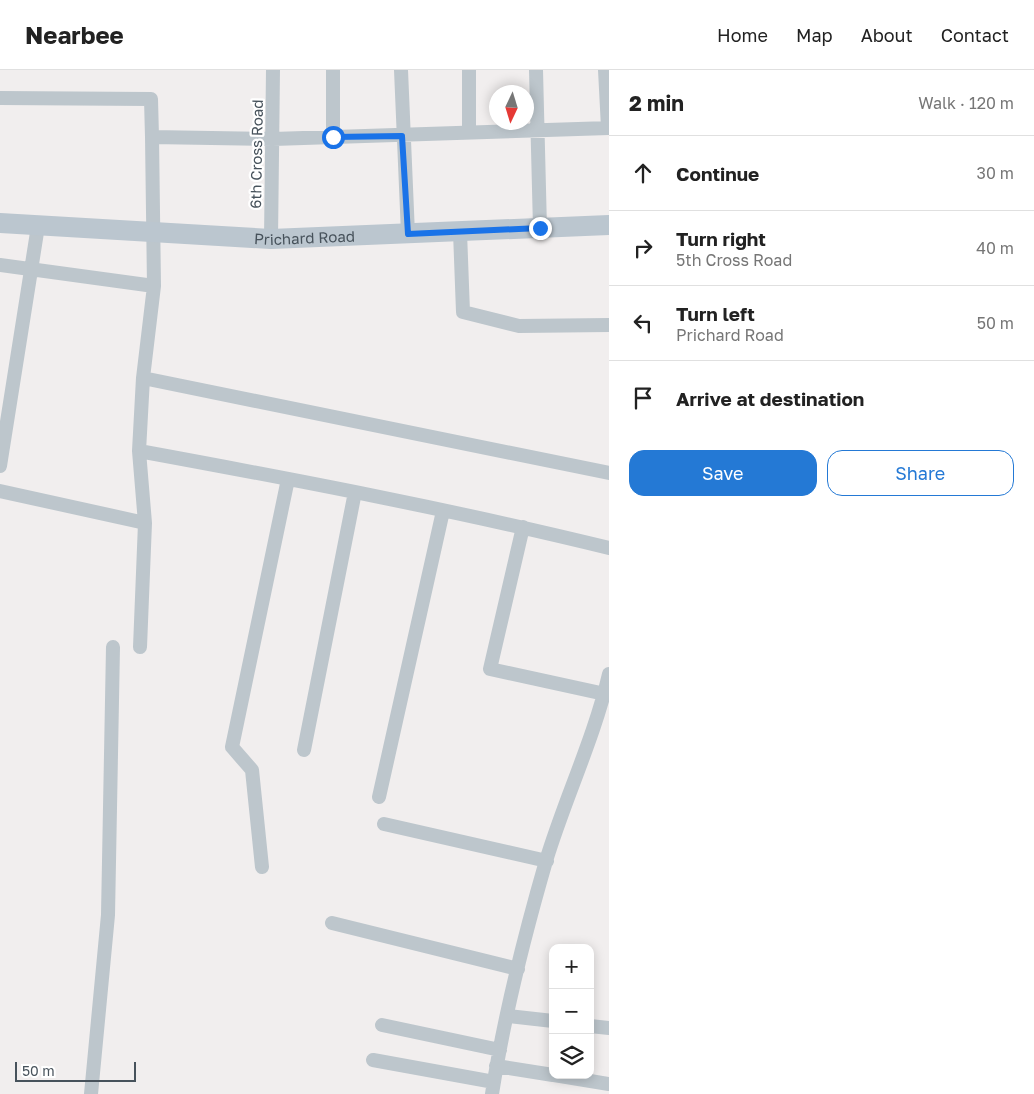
<!DOCTYPE html>
<html lang="en">
<head>
<meta charset="utf-8">
<style>
	:root { --surface:#fff; --page:#f6f6f6; --text:#222; --muted:#767676; --line:#e0e0e0; --accent:#2479d5 }
	body { margin:0; font-family:"Golos Text",sans-serif; background:var(--page); color:var(--text) }
	.controls { position:absolute; right:15px; bottom:15px; display:grid; overflow:hidden; border-radius:10px; box-shadow:0 2px 12px #0003 }
	.controls button { width:45px; height:45px; display:grid; place-items:center; padding:0; border:0; border-bottom:1px solid var(--line); background:var(--surface); color:var(--text); font:25px sans-serif }
	.compass { position:absolute; left:489px; top:15px; width:45px; height:45px; border-radius:50%; background:var(--surface); box-shadow:0 2px 12px #0003; rotate:184deg }
	.scale { position:absolute; left:15px; bottom:12px; width:121px; box-sizing:border-box; padding-left:5px; border:2px solid #47525b; border-top:0; font-size:14px; line-height:18px; white-space:nowrap; color:#47525b; -webkit-text-stroke:4px #fff; paint-order:stroke }
	.stop { position:absolute; width:15px; height:15px; margin:-11px; border:4px solid #1a73e8; border-radius:50%; background:#fff }
	.stop.end { background:#1a73e8; border-color:#fff; box-shadow:0 1px 5px #0008 }
	.list { margin:0; padding:0; list-style:none }
	h2 { display:flex; justify-content:space-between; align-items:center; height:65px; margin:0; padding:0 20px; font-size:21px }
	h2 small { font-size:16px; font-weight:400; color:var(--muted) }
	.list li { display:grid; grid-template-columns:32px 1fr auto; gap:15px; align-items:center; box-sizing:border-box; height:75px; padding:0 20px; border-top:1px solid var(--line) }
	.list b { display:block; font-size:19px; white-space:nowrap }
	.list p { margin:0; font-size:16px; white-space:nowrap; color:var(--muted) }
	.list em { font-size:16px; font-style:normal; color:var(--muted) }
	.actions { display:flex; gap:10px; padding:15px 20px }
	.actions a { flex:1; padding:11px 0; border:1px solid var(--accent); border-radius:15px; text-align:center; font-size:18px; color:var(--accent) }
	.actions .main { background:var(--accent); color:#fff }
	.icon { flex:none; width:28px; height:28px; fill:none; stroke:currentColor; stroke-width:2; stroke-linecap:round; stroke-linejoin:round }
	.map { position:relative; flex:none; width:609px; height:1024px; overflow:hidden }
	header { display:flex; align-items:center; gap:30px; box-sizing:border-box; height:70px; padding:0 25px; background:var(--surface); border-bottom:1px solid var(--line) }
	header strong { font-size:24px }
	nav { display:flex; gap:28px; margin-inline-start:auto; font-size:18px }
	main { display:flex }
	aside { flex:1; background:var(--surface) }
	.map>svg:first-child { display:block }
	.lines { fill:none; stroke-linecap:round; stroke-linejoin:round }
	.street { stroke:#bdc6cc; stroke-width:14 }
	.secondary { stroke:#bbc6cf; stroke-width:20 }
	.route { stroke:#1a73e8; stroke-width:6 }
	.labels { text-anchor:middle; dominant-baseline:central; stroke-width:4.5; stroke-linejoin:round; paint-order:stroke }
	.street-label { font-size:15px; fill:#47525b; stroke:#fff }
</style>
</head>
<body>
<header>
<strong>Nearbee</strong>
<nav><a>Home</a><a>Map</a><a>About</a><a>Contact</a></nav>
</header>
<main>
<div class="map">
<svg width="609" height="1024" viewBox="0 0 609 1024">
	<rect width="100%" height="100%" fill="#f1eeee"/>
	<g class="lines">
		<path class="street" d="M 333,0 L 333,67
			M 401,0 L 408,164
			M 469,0 L 469,63
			M 536,0 L 540,158
			M 605,0 L 608,58
			M 0,28 L 151,29 L 152,67
			M 460,162 L 463,242 L 519,256 L 609,255
			M 271,169 L 273,0
			M 0,195 L 154,216
			M 143,308 L 609,403
			M 139,381 C 297,410 454,440 609,478
			M 0,396 L 38,156
			M 0,421 L 145,453
			M 523,457 L 490,599 L 609,625
			M 140,577 L 145,453 L 139,381 L 143,308 L 154,216 L 152,67 L 273,69 L 609,58
			M 304,680 L 355,422
			M 379,727 L 443,441
			M 384,754 L 547,791
			M 262,797 L 252,700 L 232,677 L 288,409
			M 332,853 L 518,899
			M 508,946 L 553,951
			M 382,955 L 500,980
			M 590,956 L 609,958
			M 373,990 L 494,1012
			M 496,996 L 553,1005
			M 554,1005 L 609,1014
			M 91,1024 L 108,845 L 113,577
			M 492,1024 C 504,946 524,867 546,791 C 565,728 594,669 609,604"/>
		<path class="secondary" id="s1" d="M 0,153 L 271,169 L 609,155"/>
	</g>
	<g class="lines">
		<path class="route" d="M 333,67 L 402,66 L 408,164 L 540,158"/>
	</g>
	<g class="labels">
		<g class="street-label">
			<text transform="translate(256 84) rotate(-89)">6th Cross Road</text>
			<text stroke="none"><textPath href="#s1" startOffset="305">Prichard Road</textPath></text>
		</g>
	</g>
</svg>
<div class="controls">
<button>+</button>
<button>−</button>
<button><svg class="icon" aria-label="layers" viewBox="0 0 24 24"><path d="M12 4l9 5-9 5-9-5zM3 14l9 5 9-5"/></svg></button>
</div>
<svg class="compass" viewBox="-18 -18 36 36"><path d="M0-13l5 13h-10z" fill="#e53935"/><path d="M0 13l5-13h-10z" fill="#767676"/></svg>
<div class="scale">50 m</div>
<div class="stop" style="left:333px;top:67px"></div>
<div class="stop end" style="left:540px;top:158px"></div>
</div>
<aside>
<h2>2 min<small>Walk · 120 m</small></h2>
<ul class="list">
<li><svg class="icon" aria-label="ahead" viewBox="0 0 24 24"><path d="M12 20V5M6 11l6-6 6 6"/></svg><div><b>Continue</b></div><em>30 m</em></li>
<li><svg class="icon" aria-label="right" viewBox="0 0 24 24"><path d="M7 20v-9h11M14 6l5 5-5 5"/></svg><div><b>Turn right</b><p>5th Cross Road</p></div><em>40 m</em></li>
<li><svg class="icon" aria-label="left" viewBox="0 0 24 24"><path d="M17 20v-9H6M10 6l-5 5 5 5"/></svg><div><b>Turn left</b><p>Prichard Road</p></div><em>50 m</em></li>
<li><svg class="icon" aria-label="arrive" viewBox="0 0 24 24"><path d="M6 21V4h12l-3 4 3 4H6"/></svg><div><b>Arrive at destination</b></div></li>
</ul>
<div class="actions"><a class="main">Save</a><a>Share</a></div>
</aside>
</main>
</body>
</html>
